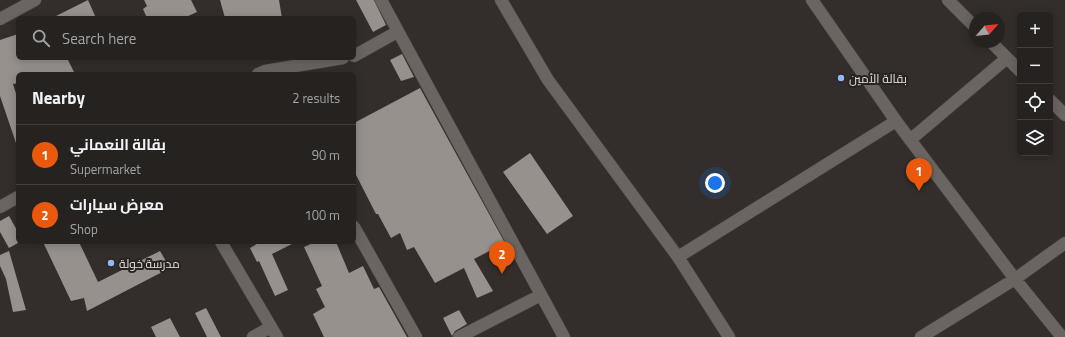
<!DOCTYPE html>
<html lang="en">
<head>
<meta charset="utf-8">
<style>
	:root { --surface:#262220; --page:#2e2a29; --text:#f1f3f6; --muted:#a4a4a5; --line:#423f3e; --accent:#ea580c }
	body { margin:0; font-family:"Titillium Web",Cairo,sans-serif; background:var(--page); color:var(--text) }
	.controls { position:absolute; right:12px; top:12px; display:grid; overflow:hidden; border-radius:6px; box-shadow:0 2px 10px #0003 }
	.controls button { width:36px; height:36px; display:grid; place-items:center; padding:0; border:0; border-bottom:1px solid var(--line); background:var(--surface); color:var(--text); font:20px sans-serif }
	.compass { position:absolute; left:969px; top:12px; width:36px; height:36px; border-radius:50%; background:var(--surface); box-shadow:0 2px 10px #0003; rotate:62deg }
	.you { position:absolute; left:715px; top:183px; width:14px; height:14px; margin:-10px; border:3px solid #fff; border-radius:50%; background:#1a73e8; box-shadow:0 0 0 6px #1a73e833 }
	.badge { display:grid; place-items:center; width:26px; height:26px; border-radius:50%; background:var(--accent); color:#fff; font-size:13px; font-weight:700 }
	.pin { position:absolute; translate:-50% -33px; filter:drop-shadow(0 1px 2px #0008) }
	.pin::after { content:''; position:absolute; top:21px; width:14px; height:12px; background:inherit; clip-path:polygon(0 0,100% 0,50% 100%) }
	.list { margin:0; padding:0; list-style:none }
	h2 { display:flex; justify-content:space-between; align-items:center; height:52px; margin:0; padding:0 16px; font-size:17px }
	h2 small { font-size:13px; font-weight:400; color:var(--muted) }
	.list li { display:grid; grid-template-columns:26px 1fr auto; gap:12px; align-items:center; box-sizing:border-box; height:60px; padding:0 16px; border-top:1px solid var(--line) }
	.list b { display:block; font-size:15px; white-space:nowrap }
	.list p { margin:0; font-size:13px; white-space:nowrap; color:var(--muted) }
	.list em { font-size:13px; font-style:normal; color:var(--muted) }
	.icon { flex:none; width:22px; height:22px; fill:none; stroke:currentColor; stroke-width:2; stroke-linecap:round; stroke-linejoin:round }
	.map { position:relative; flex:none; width:1065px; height:337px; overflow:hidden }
	.search { position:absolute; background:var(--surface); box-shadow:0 2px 10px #0003; left:16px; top:16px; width:340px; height:44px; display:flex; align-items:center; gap:10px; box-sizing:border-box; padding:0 14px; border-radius:6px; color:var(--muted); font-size:15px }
	.panel { position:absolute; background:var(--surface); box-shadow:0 2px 10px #0003; left:16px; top:72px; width:340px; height:172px; border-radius:6px }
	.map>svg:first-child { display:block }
	.building { fill:#97918d }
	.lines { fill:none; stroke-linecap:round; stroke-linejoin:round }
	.street-casing { stroke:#4f4a47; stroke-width:13 }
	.secondary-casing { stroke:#4f4a47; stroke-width:13 }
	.street { stroke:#6b6562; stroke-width:12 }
	.secondary { stroke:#6b6562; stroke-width:12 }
	.poi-dot { fill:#91b8fd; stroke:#292421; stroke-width:1.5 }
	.labels { text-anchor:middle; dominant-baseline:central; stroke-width:4; stroke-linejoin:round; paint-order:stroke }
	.poi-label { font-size:12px; fill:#e2dedc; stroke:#292421; text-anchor:start }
</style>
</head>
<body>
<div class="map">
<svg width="1065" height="337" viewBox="0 0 1065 337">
	<rect width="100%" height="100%" fill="#332e2b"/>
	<path class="building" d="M 88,0 L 96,18 L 52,18 Z
		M 144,0 L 191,0 L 197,12 L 184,18 L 147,18 L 143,9 L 147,6 Z
		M 220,0 L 279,0 L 282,18 L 225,18 Z
		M 356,0 L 374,0 L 386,25 L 373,32 Z
		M 18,34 L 18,58 L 67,58 L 75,74 L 18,74 L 18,83 L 13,84 L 18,100 L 18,143 L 16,143 L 0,96 L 0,40 Z
		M 402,54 L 414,77 L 401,81 L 390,60 Z
		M 420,88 L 505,243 L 474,259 L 493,291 L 477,298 L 464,268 L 435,283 L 414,247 L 407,250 L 400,233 L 391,238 L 378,214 L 376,214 L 354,171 L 354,123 Z
		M 530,153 L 573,216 L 547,234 L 503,172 Z
		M 9,216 L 18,232 L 18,243 L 9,248 L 0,232 L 0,221 Z
		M 43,242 L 79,242 L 98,282 L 160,251 L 170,268 L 87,311 L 84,298 L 71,301 Z
		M 260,242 L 296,242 L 272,254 L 288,290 L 275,296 L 259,261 L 257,262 L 250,248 Z
		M 315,242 L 336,242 L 349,273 L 363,266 L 374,289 L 379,287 L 407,337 L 324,337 L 313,314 L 325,307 L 316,289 L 322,286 L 304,247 Z
		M 9,251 L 26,310 L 13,312 L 6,279 L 0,266 L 0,255 Z
		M 206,308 L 221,337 L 207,337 L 195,313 Z
		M 459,310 L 467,324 L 455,331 L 452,336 L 443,318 Z
		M 170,318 L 180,337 L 156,337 L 151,327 Z"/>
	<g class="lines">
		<g class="street-casing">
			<path id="street" d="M 381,0 L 564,337
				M 501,0 L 548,80 L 678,257 L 729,337
				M 812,0 L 896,121 L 1015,279 L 1062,337
				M 948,0 L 975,27
				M 991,42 L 1020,71
				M 354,56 L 397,32
				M 258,74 L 265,71 L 343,58
				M 1050,100 L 1065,115
				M 910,140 L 1007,58
				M 0,207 L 18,197
				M 354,227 L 416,337
				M 221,242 L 277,337
				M 678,257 L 896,121
				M 253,337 L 271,327
				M 459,337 L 541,295
				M 921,337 L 1015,279 L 1065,243"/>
		</g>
		<g class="secondary-casing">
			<path id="secondary" d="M 0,19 L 35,0"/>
		</g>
		<use href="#street" class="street"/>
		<use href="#secondary" class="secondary"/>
	</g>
	<g class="poi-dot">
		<circle cx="841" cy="78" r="4"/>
		<circle cx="111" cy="263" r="4"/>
	</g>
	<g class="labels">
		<g class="poi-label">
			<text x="849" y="78">بقالة الأمين</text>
			<text x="119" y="263">مدرسة خولة</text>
		</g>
	</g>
</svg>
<div class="controls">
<button>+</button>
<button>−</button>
<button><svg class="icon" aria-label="locate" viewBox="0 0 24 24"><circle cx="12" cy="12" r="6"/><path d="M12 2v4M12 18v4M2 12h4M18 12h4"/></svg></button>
<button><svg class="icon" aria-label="layers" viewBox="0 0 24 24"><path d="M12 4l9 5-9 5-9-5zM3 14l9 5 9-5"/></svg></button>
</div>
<svg class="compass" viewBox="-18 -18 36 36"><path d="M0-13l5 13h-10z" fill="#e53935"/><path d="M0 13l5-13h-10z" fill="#a4a4a5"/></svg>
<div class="you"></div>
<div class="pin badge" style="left:919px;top:191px">1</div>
<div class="pin badge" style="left:502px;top:274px">2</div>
<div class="search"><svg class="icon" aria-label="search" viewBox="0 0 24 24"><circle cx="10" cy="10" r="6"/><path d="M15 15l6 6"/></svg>Search here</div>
<section class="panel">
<h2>Nearby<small>2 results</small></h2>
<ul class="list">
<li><span class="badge">1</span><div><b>بقالة النعماني</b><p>Supermarket</p></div><em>90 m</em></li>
<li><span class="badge">2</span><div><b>معرض سيارات</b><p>Shop</p></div><em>100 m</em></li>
</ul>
</section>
</div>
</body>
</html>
